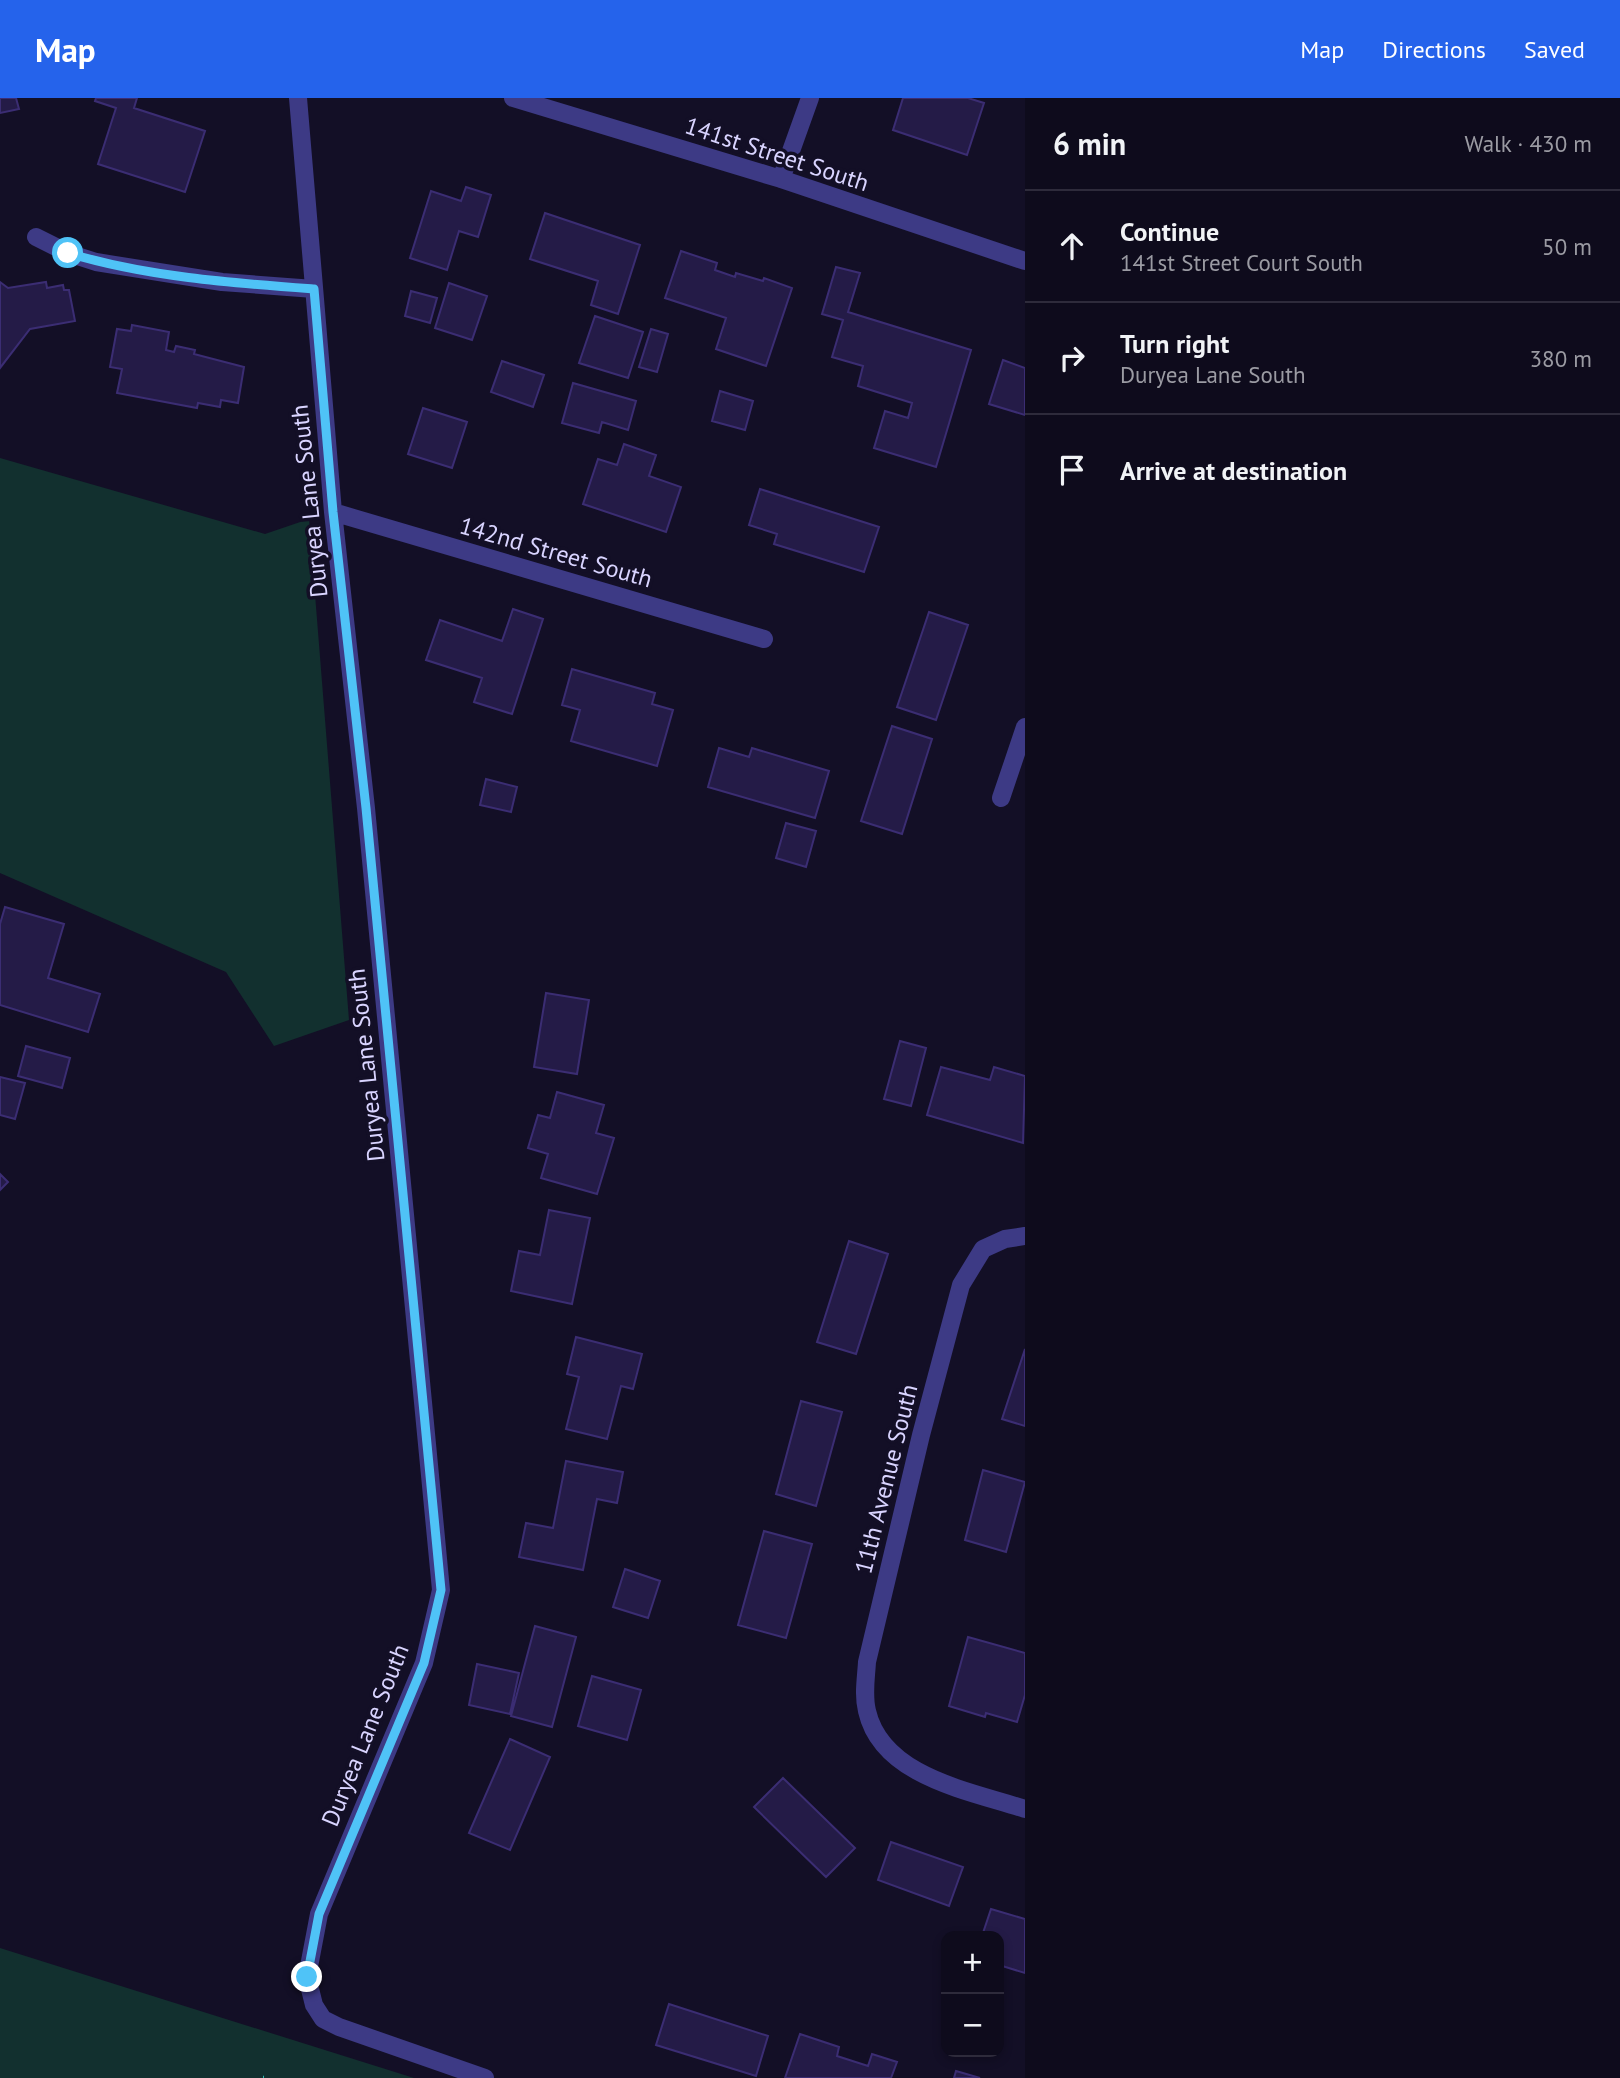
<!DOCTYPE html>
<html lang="en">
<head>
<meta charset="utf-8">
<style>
	:root { --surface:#0e0b1c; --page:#1c1929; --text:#f1f3f6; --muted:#9b9ba3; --line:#2e2b3b; --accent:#2563eb }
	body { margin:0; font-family:"PT Sans",sans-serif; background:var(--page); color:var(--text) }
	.controls { position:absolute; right:21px; bottom:21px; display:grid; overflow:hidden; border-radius:14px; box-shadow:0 4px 10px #0003 }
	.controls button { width:63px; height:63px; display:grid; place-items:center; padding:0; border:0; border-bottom:2px solid var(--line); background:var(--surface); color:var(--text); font:35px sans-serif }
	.stop { position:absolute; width:21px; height:21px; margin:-16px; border:5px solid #4fc3f7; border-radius:50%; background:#fff }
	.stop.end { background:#4fc3f7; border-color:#fff; box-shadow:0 2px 7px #0008 }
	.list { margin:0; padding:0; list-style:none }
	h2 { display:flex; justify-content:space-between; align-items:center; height:91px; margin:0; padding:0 28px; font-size:30px }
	h2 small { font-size:23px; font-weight:400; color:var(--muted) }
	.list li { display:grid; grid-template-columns:46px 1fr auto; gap:21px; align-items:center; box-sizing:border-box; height:112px; padding:0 28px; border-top:2px solid var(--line) }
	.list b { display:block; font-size:26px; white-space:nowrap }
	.list p { margin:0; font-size:23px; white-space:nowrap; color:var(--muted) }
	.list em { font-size:23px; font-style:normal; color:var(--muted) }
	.icon { flex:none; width:38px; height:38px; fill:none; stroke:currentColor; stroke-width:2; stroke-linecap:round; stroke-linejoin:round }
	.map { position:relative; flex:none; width:1025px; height:1980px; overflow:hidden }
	header { display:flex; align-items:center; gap:42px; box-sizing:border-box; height:98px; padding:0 35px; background:var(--accent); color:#fff }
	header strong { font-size:33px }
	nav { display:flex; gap:38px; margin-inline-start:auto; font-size:24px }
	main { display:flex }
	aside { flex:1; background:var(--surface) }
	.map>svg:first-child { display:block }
	.green { fill:#12302f }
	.building { fill:#241b47; stroke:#3b2d73; stroke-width:2 }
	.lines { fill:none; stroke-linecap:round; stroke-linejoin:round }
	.path { stroke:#2fb8b0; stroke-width:4.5; stroke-dasharray:3.5 5; stroke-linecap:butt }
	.minor { stroke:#3d3a85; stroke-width:18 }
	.route { stroke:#4fc3f7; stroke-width:9 }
	.labels { text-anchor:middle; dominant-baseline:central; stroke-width:7; stroke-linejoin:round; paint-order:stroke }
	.street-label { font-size:24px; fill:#d9d4ff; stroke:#130f26 }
</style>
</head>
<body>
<header>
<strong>Map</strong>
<nav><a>Map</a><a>Directions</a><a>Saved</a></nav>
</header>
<main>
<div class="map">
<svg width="1025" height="1980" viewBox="0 0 1025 1980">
	<rect width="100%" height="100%" fill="#130f26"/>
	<path class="green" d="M 0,360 L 265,436 L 309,421 L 349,922 L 274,948 L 226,874 L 0,775 Z
		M 0,1850 L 414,1980 L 0,1980 Z"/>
	<path class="building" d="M 0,0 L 16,0 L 19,11 L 0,15 Z
		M 96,0 L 137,0 L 134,10 L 205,33 L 185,94 L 98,66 L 116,10 L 95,3 Z
		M 903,0 L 968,0 L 984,5 L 967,57 L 893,32 Z
		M 466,89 L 491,97 L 478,139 L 459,133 L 447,172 L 410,160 L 431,93 L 461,103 Z
		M 545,115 L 640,147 L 618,216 L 591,207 L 598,183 L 530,161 Z
		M 681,153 L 717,165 L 715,172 L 735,179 L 736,175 L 763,183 L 764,180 L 792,190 L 766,268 L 716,251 L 726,220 L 665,200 Z
		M 836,169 L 860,175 L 848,214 L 971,252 L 936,369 L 874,350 L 885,313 L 908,320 L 912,305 L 858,288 L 863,268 L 832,259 L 843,222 L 822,216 Z
		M 0,184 L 8,190 L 46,184 L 47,190 L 63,187 L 64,192 L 69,192 L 75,223 L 30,231 L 0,270 Z
		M 449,185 L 487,198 L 472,242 L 435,230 Z
		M 411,193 L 437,200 L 430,225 L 405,218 Z
		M 595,218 L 643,234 L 628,280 L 579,265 Z
		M 132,227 L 169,234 L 166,252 L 174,254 L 176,248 L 195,252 L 194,256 L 244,269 L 238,305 L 221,302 L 220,309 L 198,305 L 197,310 L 117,295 L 122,271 L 110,269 L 117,231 L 131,233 Z
		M 651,231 L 668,236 L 657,274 L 639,269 Z
		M 1003,262 L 1025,270 L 1025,317 L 989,306 Z
		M 502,263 L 544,277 L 533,309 L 491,294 Z
		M 573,285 L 636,303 L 628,332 L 602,324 L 599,335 L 562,325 Z
		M 720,293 L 753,303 L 745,332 L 712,323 Z
		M 423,310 L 467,324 L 452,370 L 408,356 Z
		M 624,346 L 656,357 L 649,378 L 681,389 L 666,434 L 583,406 L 598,361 L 617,367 Z
		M 760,391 L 879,429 L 864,474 L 774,446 L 777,436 L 749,427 Z
		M 513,511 L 543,521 L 512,616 L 474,604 L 482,580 L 426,562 L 440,522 L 502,543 Z
		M 929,514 L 968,527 L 936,622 L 897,609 Z
		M 572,571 L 655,595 L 652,606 L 673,612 L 657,668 L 571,643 L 580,612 L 562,607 Z
		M 892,628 L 932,641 L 902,736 L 861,723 Z
		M 719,650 L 749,659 L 752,650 L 829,673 L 815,720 L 708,689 Z
		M 486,681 L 517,689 L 511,714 L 480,707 Z
		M 786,725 L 816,733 L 806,769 L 776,760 Z
		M 5,809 L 64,826 L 48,880 L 100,896 L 88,934 L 0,907 L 0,826 Z
		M 546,895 L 589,902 L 577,976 L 534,969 Z
		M 900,943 L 926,950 L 911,1008 L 884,1001 Z
		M 26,948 L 70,960 L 62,990 L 18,978 Z
		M 941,969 L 990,982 L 994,969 L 1025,978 L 1023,1045 L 927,1017 Z
		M 0,979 L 25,985 L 15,1021 L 0,1017 Z
		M 557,994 L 604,1007 L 596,1035 L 614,1040 L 597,1096 L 541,1080 L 548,1056 L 528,1050 L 538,1017 L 550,1020 Z
		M 0,1076 L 8,1084 L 0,1092 Z
		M 549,1112 L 590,1120 L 572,1206 L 511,1193 L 519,1153 L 540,1157 Z
		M 849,1143 L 888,1156 L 856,1256 L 817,1244 Z
		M 576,1239 L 642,1256 L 633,1291 L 621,1288 L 607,1341 L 566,1331 L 579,1279 L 567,1276 Z
		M 1025,1251 L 1025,1328 L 1002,1321 Z
		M 801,1303 L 842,1314 L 816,1408 L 776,1396 Z
		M 566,1363 L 623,1374 L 617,1405 L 597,1401 L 583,1472 L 519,1459 L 526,1425 L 553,1430 Z
		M 983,1372 L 1025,1384 L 1006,1454 L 965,1442 Z
		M 764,1433 L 812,1446 L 786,1540 L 738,1527 Z
		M 625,1471 L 660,1483 L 648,1520 L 613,1509 Z
		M 535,1528 L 576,1539 L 552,1629 L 511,1618 Z
		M 968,1539 L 1025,1555 L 1025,1597 L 1017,1624 L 986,1615 L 985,1619 L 949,1608 Z
		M 477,1566 L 519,1575 L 510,1616 L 469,1607 Z
		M 592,1578 L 641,1592 L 627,1642 L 578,1628 Z
		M 510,1641 L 550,1659 L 510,1752 L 469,1735 Z
		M 783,1680 L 855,1750 L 826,1779 L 754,1709 Z
		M 891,1744 L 963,1769 L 949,1808 L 878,1782 Z
		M 991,1811 L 1025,1821 L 1025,1875 L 999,1867 L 999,1838 L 982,1838 Z
		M 669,1906 L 768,1938 L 756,1978 L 656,1947 Z
		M 800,1936 L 839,1949 L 837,1958 L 868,1968 L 872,1956 L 897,1964 L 891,1980 L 785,1980 Z
		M 956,1973 L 980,1980 L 954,1980 Z"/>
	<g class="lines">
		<path class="path" d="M 263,1980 L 264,1980"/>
		<path class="minor" d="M 298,0 L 333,414 L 366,710 L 441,1492 L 424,1565 L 319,1816 L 307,1879 L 314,1907 L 323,1921 L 339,1929 L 485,1980
			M 513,0 L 781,81 L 1025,163
			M 781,81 L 810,0
			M 36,139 L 68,155 L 96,164 L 222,184 L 314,191
			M 333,414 L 764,541
			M 1001,700 L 1025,629
			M 1025,1138 L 1005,1141 L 983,1151 L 961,1187 L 921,1337 L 867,1564 C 866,1581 863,1597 867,1613 C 882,1679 970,1693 1025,1711"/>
	</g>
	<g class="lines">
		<path class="route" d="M 68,155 C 147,179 232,185 314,191 L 333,414 L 366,710 L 441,1492 L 424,1565 L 319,1816 L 307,1879"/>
	</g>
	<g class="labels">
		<g class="street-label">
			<text transform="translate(777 56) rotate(18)">141st Street South</text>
			<text transform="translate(309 403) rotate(-96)">Duryea Lane South</text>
			<text transform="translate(556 454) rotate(16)">142nd Street South</text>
			<text transform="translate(366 967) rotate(-96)">Duryea Lane South</text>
			<text transform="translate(886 1381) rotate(-76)">11th Avenue South</text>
			<text transform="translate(365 1637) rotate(-68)">Duryea Lane South</text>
		</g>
	</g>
</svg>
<div class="controls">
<button>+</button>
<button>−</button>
</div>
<div class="stop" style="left:68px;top:155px"></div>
<div class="stop end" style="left:307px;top:1879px"></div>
</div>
<aside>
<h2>6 min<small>Walk · 430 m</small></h2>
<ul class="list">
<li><svg class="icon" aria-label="ahead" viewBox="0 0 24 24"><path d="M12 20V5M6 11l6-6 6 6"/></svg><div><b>Continue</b><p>141st Street Court South</p></div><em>50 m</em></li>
<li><svg class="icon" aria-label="right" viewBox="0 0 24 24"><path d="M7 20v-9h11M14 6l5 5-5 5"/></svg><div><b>Turn right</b><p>Duryea Lane South</p></div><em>380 m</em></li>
<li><svg class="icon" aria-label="arrive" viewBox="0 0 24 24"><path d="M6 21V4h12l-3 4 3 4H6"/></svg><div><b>Arrive at destination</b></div></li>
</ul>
</aside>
</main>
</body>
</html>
